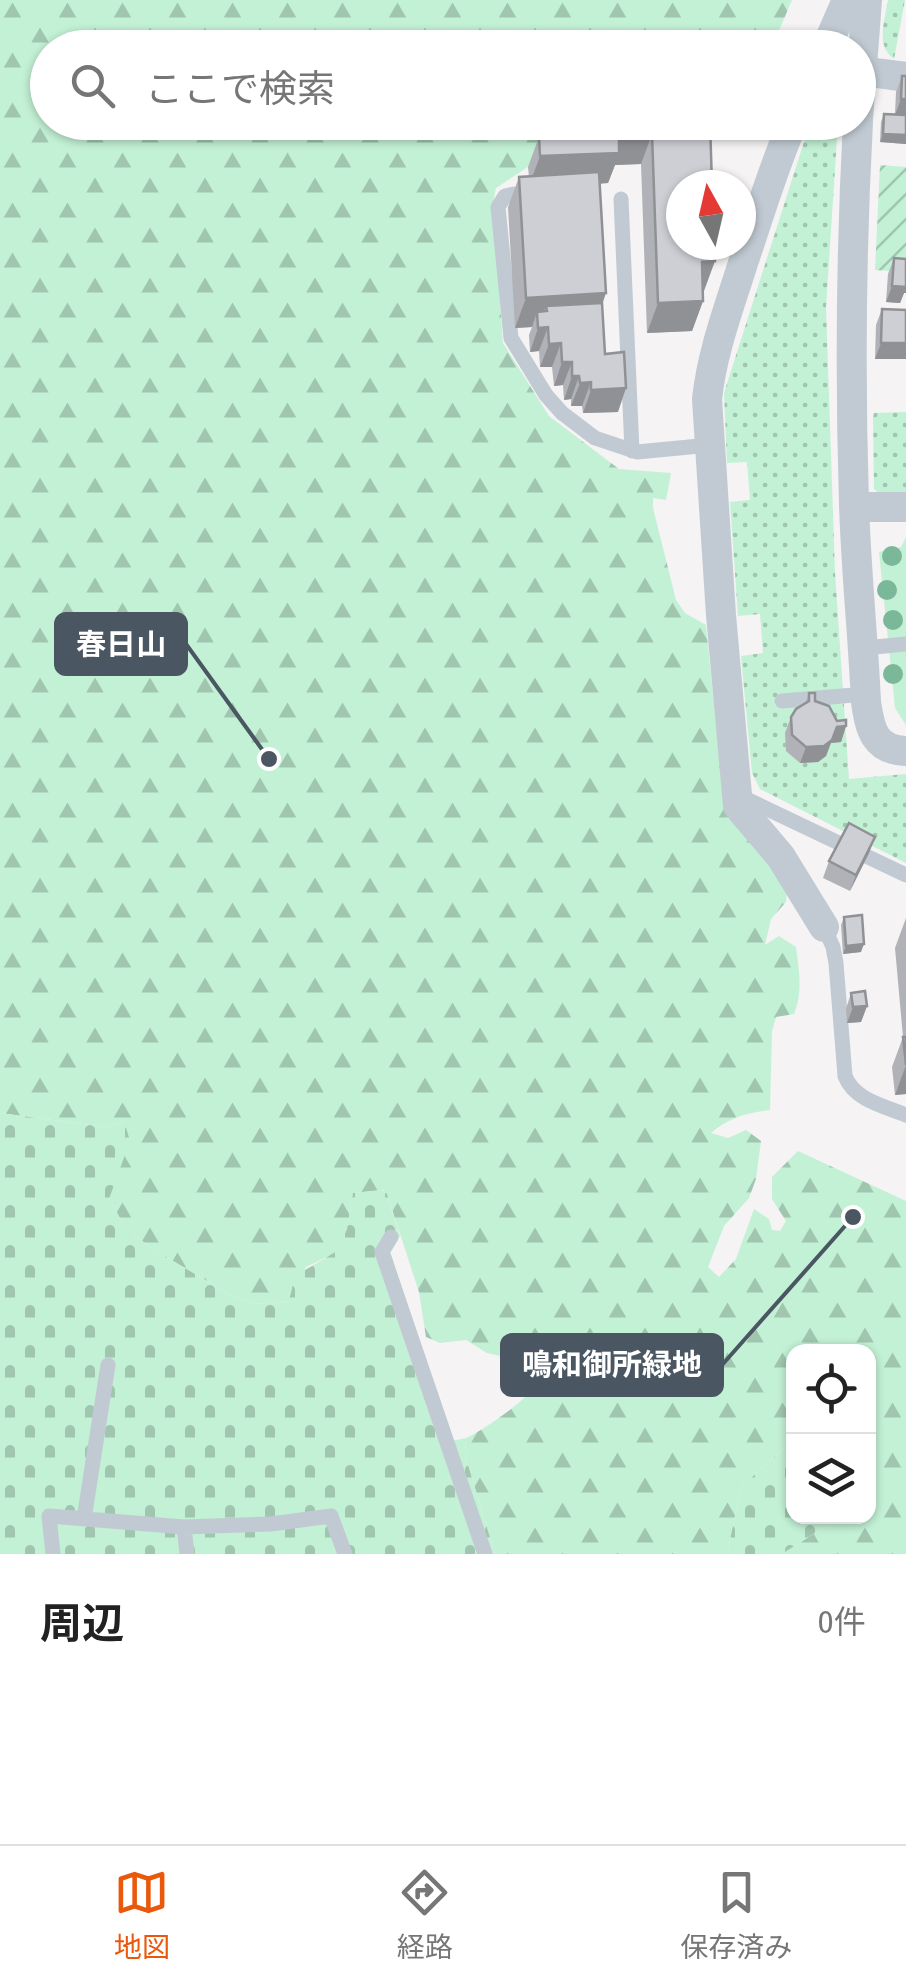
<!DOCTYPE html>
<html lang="ja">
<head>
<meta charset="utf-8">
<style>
	:root { --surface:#fff; --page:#f2f2f2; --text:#222; --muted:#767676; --line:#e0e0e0; --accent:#ea580c }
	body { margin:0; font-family:"Fira Sans Condensed","Noto Sans JP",sans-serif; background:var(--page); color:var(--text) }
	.controls { position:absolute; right:30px; bottom:30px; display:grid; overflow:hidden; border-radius:20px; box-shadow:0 2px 8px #0004 }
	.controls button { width:90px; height:90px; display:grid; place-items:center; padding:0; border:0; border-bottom:2px solid var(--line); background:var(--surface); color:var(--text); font:50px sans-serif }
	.compass { position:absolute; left:666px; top:170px; width:90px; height:90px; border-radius:50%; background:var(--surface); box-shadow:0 2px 8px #0004; rotate:352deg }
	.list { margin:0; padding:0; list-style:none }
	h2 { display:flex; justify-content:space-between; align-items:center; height:130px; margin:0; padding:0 40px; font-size:42px }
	h2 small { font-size:32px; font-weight:400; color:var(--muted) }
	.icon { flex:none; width:55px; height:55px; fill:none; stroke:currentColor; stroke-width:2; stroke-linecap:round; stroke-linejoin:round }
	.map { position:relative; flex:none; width:906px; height:1554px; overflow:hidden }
	.search { position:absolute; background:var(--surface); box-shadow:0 2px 8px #0004; left:30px; right:30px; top:30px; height:110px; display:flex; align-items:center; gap:25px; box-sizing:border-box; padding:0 35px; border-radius:55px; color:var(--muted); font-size:38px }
	.sheet { height:290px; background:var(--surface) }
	nav { display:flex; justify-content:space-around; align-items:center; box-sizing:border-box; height:140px; border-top:2px solid var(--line); background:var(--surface); font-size:28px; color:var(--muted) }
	nav a { display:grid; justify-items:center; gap:5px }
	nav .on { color:var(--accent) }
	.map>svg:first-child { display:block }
	.grass { fill:url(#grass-dots) }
	.forest { fill:url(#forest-firs) }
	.cemetery { fill:url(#cemetery-stones) }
	.park { fill:#c3f1d5 }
	.garden { fill:url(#garden-furrows) }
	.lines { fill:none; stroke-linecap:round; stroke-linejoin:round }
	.lane { stroke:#c1cad2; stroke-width:15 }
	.street { stroke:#c1cad2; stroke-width:30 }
	.tree { fill:#7bb799 }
	.wall { fill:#b0b2b7 }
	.shaded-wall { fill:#909195 }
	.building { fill:#cdcfd5; stroke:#909195; stroke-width:2.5 }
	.leader { fill:none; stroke:#4a5661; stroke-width:4 }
	.callout-dot { fill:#4a5661; stroke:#fff; stroke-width:4 }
	.callout { fill:#4a5661; stroke:#4a5661; stroke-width:4 }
	.callout-label { font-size:30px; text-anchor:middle; font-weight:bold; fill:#fff }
</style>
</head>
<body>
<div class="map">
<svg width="906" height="1554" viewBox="0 0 906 1554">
	<defs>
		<pattern id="grass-dots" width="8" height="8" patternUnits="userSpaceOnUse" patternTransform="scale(2.5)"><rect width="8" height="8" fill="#c3f1d5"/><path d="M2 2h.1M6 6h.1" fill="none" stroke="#a0c6b0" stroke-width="1.8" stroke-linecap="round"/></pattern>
		<pattern id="forest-firs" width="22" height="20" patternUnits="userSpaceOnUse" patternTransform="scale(2.5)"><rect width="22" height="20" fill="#c3f1d5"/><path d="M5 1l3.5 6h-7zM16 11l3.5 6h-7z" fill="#a0c6b0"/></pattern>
		<pattern id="cemetery-stones" width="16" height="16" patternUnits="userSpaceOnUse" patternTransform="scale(2.5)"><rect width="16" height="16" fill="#c3f1d5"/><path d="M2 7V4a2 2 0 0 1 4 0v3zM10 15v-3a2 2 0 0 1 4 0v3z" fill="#a0c6b0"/></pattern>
		<pattern id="garden-furrows" width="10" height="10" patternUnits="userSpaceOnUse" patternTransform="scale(2.5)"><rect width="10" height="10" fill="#c3f1d5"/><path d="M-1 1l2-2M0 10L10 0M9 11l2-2" fill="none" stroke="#a0c6b0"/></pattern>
	</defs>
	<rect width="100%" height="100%" fill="#f5f3f3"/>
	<path class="grass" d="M 888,0 L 905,0 L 894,59 C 875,46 885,20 888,0 Z
		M 810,123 L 838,123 L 826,307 L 835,573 L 849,779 L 906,774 L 906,863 L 760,789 L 752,773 L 741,656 L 763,653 L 760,614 L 738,616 L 730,502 L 750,500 L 747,462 L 727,463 L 724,393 Z
		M 906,412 L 906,499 L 886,499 L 874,489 L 873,417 L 874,413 Z"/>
	<path class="forest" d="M 0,0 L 792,0 L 772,47 L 719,47 L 715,43 L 709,48 L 48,48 L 48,122 L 595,123 L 496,188 L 493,203 L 503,343 L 549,416 L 619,469 L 671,473 L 666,500 L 653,498 L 653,508 L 676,600 L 685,613 L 706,625 L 723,796 L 787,890 L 786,902 L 771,919 L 765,945 L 779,936 L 796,947 C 799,969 803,993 794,1014 L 776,1017 L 772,1031 L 770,1110 C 748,1112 728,1118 711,1133 L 728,1138 L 746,1130 L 761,1141 L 756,1179 L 749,1198 L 724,1226 L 708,1267 L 719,1277 L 736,1259 L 754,1209 L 769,1219 L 772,1230 L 780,1231 L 786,1221 L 772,1199 L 772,1177 L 798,1151 L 906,1201 L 906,1554 L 782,1554 L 840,1517 L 868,1516 L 868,1352 L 794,1352 L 793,1440 L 741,1487 L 727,1554 L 495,1554 L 465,1455 L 466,1438 C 485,1430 544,1389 547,1368 C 548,1363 545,1357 544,1352 L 513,1359 L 487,1353 L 466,1340 L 440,1343 L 426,1337 L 419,1292 L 387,1194 L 383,1190 L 353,1193 L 347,1229 L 337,1252 L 306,1267 L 289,1301 L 257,1304 L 234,1297 L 151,1248 L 125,1227 L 109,1199 L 117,1173 L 124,1121 L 105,1127 L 0,1113 Z"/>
	<path class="cemetery" d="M 0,1113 L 105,1127 L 124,1121 L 130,1141 L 109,1199 L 125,1227 L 151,1248 L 234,1297 L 257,1304 L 289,1301 L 295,1276 L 337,1251 L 347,1229 L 353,1193 L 382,1190 L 387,1194 L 400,1236 L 390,1251 L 434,1385 L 442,1443 L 466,1438 L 465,1455 L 495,1554 L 0,1554 Z
		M 793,1440 L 794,1516 L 840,1517 L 782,1554 L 727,1554 L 741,1487 Z"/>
	<path class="park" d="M 906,537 L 906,725 L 895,708 L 879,552 L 901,547 Z"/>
	<path class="garden" d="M 880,165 L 906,167 L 906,272 L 875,270 Z"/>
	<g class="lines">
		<path class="lane" d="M 621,199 L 632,451
			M 531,201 L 514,194 L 505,196 L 498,207 L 511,338 L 546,395 L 562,413 L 595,438 L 637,452 L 710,445
			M 864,648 L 906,644
			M 782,701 L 866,694
			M 740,796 L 906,875
			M 824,927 L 833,947 L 836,963 L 845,1076 C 854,1100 884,1106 906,1115
			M 391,1237 L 382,1252 L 485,1554
			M 84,1519 L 108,1365
			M 184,1527 L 271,1524 L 331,1516 L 345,1554
			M 53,1554 L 49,1516 L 184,1527 L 187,1554"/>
		<path class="street" d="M 826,48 L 847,0
			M 861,71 L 906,77
			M 858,119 L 867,0
			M 793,122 C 773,168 759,216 743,263 C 729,308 712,352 707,399 L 721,615 L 738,806 L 781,857 L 824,927
			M 858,122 C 851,250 850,377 854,504 C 856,570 863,636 866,702 C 870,729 874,750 906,751
			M 854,507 L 906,507"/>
	</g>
	<g class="tree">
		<circle cx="892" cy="556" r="10"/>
		<circle cx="887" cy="590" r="10"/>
		<circle cx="893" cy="620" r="10"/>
		<circle cx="893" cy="674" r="10"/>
	</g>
	<path class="wall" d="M 902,76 L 906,144 L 880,142 L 881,122 L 884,114 L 895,114 L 896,92 Z
		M 710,122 L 704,291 L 703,291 L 703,301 L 692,331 L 647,333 L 641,164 L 615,165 L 608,183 L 600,184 L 602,306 L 605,354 L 618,412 L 583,413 L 582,406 L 571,406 L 571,399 L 564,400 L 563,385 L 554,386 L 552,367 L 540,367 L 539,351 L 530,352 L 529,335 L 532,327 L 515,328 L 508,207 L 519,177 L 529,177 L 528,167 L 539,137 Z
		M 894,258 L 906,259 L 906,293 L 904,293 L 900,303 L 886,302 L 888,274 Z
		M 882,309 L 906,310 L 906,359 L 875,359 L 876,325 Z
		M 809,693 L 837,721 L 846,726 L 841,742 L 831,743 L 826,756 L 818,762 L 800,763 L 786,751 L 785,733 L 791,717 L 805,704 Z
		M 869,853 L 850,891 L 823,878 L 829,861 Z
		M 844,917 L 861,952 L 843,954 L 841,925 Z
		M 906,918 L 906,1094 L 895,1095 L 892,1067 L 903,1037 L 895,948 Z
		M 851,993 L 867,1006 L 861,1022 L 847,1023 L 846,1009 Z"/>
	<path class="shaded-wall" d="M 901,99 L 906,99 L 906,115 L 895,115 Z
		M 652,134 L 641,164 L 615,165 L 608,183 L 529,186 L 540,156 L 619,135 Z
		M 883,134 L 906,135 L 906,144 L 880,142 Z
		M 715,261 L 704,291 L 691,292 L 702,262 Z
		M 906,279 L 906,293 L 904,293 L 900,303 L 886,302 L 892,286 Z
		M 606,293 L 596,323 L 547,311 L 546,306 L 539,326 L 537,312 L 532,327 L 515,328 L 526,298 Z
		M 703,301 L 692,331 L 647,333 L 658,303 Z
		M 548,327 L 539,351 L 530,352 L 538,328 Z
		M 561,343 L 552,367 L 540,367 L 549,344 Z
		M 881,343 L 906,343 L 906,359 L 875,359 Z
		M 562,362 L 572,362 L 563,385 L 554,386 Z
		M 572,376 L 579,376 L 571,399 L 564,400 Z
		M 591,382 L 582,406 L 571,406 L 580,383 Z
		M 626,388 L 618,412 L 583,413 L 591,390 Z
		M 846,726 L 841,742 L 831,743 L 837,727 Z
		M 832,740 L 826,756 L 818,762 L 800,763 L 806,747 Z
		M 875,837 L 869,853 L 850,891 L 856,875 Z
		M 864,944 L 861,952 L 843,954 L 846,946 Z
		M 867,1006 L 861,1022 L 847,1023 L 853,1007 Z
		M 906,1065 L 906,1094 L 895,1095 Z"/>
	<path class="building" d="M 902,76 L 906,76 L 906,99 L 901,99 Z
		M 884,114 L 906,115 L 906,135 L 883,134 Z
		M 562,122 L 710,122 L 712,185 L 681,185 L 681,245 L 714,245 L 715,261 L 702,262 L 703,301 L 658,303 L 652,134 L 619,135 L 619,153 L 540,156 L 539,137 Z
		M 599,172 L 606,293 L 526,298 L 519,177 Z
		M 894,258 L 906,259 L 906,287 L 892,286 Z
		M 602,303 L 605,354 L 624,352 L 626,388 L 591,390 L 591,382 L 580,383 L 579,376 L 572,376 L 572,362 L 562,362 L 561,343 L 549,344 L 548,327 L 538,328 L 537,312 L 547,311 L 546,306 Z
		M 882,309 L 906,310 L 906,343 L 881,343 Z
		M 809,693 L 815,693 L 815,701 L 829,706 L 837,721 L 846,720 L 846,726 L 837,727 L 832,740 L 824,746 L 806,747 L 792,735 L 791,717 L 796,709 L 809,701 Z
		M 849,823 L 875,837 L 856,875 L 829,861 Z
		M 862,915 L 864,944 L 846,946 L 844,917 Z
		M 865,991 L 867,1006 L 853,1007 L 851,993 Z
		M 903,1037 L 906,1037 L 906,1065 Z"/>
	<path class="leader" d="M269 759L186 644M853 1217L722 1365"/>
	<g class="callout-dot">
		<circle cx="269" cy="759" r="10"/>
		<circle cx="853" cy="1217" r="10"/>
	</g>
	<g class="callout">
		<rect x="56" y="614" width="130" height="60" rx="10"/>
		<rect x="502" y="1335" width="220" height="60" rx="10"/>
	</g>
	<g class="callout-label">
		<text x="121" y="655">春日山</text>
		<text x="612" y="1375">鳴和御所緑地</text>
	</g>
</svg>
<div class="controls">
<button><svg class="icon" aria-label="locate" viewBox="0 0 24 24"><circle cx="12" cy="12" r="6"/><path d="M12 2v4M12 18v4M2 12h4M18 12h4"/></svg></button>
<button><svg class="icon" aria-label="layers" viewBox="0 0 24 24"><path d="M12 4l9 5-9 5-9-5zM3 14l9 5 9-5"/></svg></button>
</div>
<svg class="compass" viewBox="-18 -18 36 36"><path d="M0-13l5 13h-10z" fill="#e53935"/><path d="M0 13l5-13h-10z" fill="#767676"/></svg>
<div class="search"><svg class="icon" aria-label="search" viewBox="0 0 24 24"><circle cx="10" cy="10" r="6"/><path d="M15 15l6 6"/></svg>ここで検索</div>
</div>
<section class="sheet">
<h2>周辺<small>0件</small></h2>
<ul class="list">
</ul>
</section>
<nav>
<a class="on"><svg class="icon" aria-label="map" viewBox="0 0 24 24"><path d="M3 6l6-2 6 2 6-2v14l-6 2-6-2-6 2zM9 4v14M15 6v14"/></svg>地図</a>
<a><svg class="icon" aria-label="directions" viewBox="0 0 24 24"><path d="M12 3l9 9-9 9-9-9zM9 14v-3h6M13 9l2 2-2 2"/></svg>経路</a>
<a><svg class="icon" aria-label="saved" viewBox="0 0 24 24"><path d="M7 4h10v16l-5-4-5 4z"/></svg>保存済み</a>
</nav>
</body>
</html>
